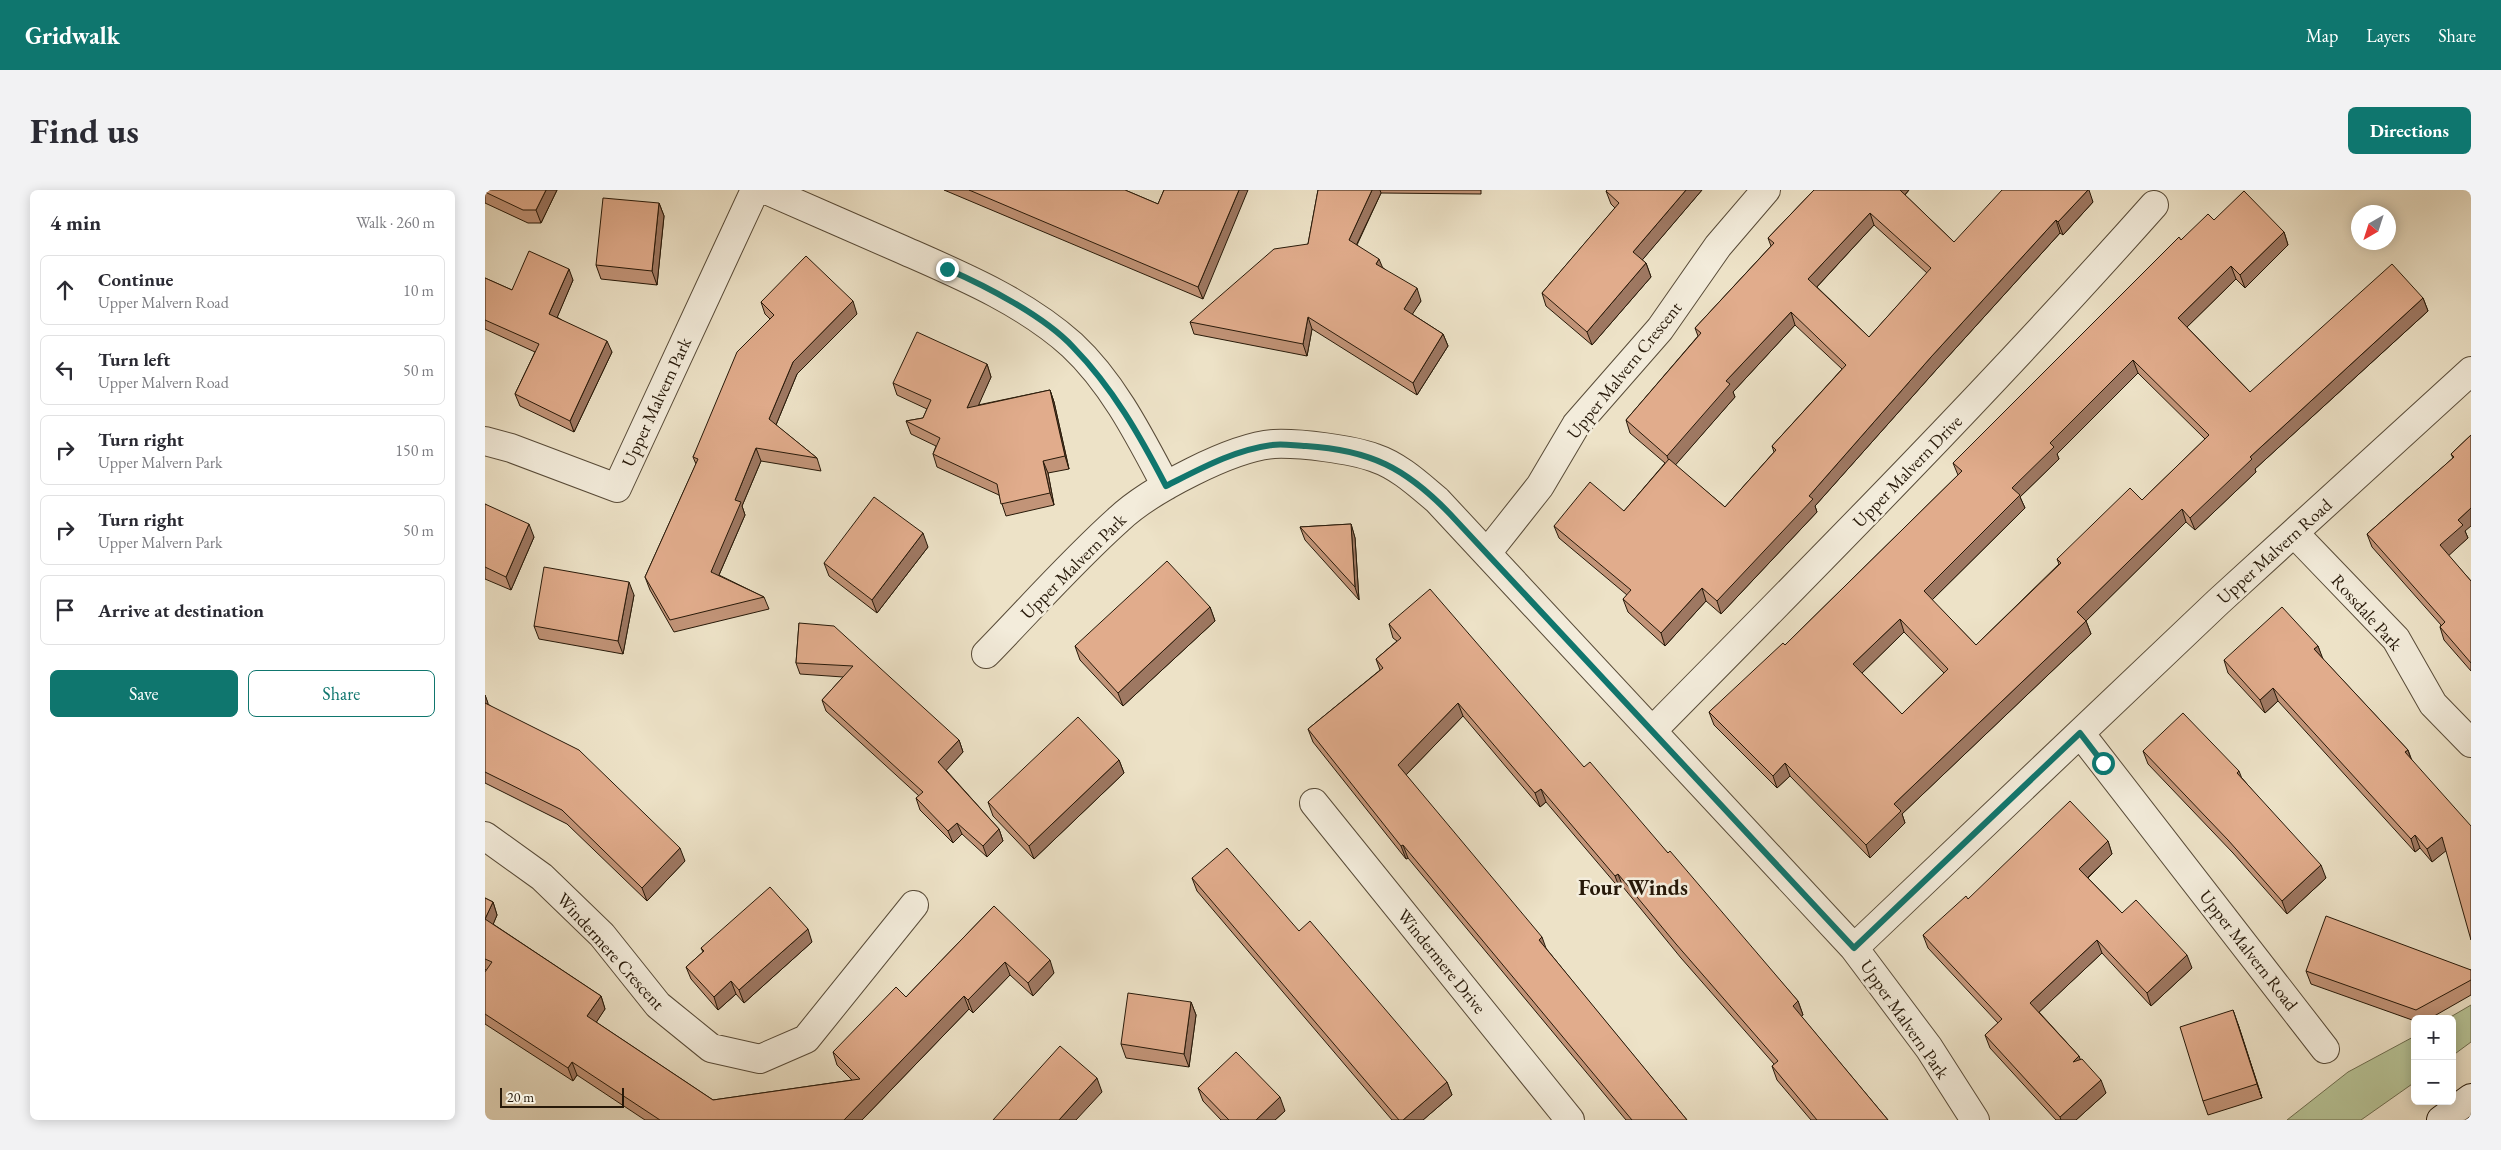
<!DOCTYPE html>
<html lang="en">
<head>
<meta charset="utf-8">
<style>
	:root { --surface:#fff; --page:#f2f2f3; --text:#2b2b33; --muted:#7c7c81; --line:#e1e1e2; --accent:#0f766e }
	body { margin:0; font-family:"EB Garamond",serif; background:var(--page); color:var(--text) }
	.controls { position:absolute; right:15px; bottom:15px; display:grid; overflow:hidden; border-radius:8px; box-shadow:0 2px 12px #0003 }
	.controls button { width:45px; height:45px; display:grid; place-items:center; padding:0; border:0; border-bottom:1px solid var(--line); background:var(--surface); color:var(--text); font:25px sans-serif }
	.compass { position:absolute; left:1866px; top:15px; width:45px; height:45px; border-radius:50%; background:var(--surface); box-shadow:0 2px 12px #0003; rotate:219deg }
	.scale { position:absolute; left:15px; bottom:12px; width:124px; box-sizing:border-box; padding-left:5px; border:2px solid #271909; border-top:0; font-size:14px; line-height:18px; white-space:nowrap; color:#271909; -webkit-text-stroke:4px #f3ecdb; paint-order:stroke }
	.stop { position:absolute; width:15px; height:15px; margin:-11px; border:4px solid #0f766e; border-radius:50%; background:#fff }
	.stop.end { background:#0f766e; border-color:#fff; box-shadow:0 1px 5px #0008 }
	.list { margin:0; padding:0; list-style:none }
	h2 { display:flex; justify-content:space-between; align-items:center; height:65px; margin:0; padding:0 20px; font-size:21px }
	h2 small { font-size:16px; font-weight:400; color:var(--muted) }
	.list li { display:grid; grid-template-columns:32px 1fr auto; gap:15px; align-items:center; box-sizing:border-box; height:70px; margin:0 10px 10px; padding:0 10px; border:1px solid var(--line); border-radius:8px }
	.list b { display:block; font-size:19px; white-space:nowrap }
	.list p { margin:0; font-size:16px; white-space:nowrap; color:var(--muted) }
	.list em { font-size:16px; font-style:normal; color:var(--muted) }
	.actions { display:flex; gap:10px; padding:15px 20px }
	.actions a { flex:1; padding:11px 0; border:1px solid var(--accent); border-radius:8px; text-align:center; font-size:18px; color:var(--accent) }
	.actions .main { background:var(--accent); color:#fff }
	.icon { flex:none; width:28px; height:28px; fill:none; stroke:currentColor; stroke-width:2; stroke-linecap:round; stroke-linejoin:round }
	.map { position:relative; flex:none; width:1986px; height:930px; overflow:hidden; border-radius:8px }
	header { display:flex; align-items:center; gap:30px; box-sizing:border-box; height:70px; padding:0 25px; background:var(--accent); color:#fff }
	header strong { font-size:24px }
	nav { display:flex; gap:28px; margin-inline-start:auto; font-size:18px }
	.intro { display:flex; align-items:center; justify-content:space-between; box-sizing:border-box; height:120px; padding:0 30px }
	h1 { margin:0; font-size:35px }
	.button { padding:12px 22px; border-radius:8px; background:var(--accent); color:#fff; font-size:18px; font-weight:700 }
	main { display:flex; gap:30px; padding:0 30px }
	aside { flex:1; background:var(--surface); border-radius:8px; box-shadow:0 2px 12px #0003 }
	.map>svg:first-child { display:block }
	.green { fill:#b7c396; stroke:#6f6e50 }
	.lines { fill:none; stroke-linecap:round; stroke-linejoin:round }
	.street-casing { stroke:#584b38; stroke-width:30 }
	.secondary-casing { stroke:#271909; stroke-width:30 }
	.street { stroke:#f3ecdb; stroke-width:28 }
	.secondary { stroke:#f3ecdb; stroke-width:28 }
	.wall { fill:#c29478; stroke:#271909; fill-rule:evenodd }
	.shaded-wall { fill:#9e7862; stroke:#271909 }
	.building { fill:#e1ac8c; stroke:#271909; fill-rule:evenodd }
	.route { stroke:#0f766e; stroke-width:6 }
	.labels { text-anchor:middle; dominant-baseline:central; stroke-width:5; stroke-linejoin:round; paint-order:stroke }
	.street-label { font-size:18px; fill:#271909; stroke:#f3ecdb }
	.district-label { font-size:22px; font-weight:bold; fill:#271909; stroke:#f3ecdb }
</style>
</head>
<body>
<header>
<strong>Gridwalk</strong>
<nav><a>Map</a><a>Layers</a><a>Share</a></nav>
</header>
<div class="intro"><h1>Find us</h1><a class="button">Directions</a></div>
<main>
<aside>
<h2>4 min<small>Walk · 260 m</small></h2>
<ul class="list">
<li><svg class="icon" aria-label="ahead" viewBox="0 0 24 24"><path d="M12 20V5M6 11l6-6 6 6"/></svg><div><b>Continue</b><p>Upper Malvern Road</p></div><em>10 m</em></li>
<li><svg class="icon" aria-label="left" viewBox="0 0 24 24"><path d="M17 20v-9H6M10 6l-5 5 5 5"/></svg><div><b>Turn left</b><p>Upper Malvern Road</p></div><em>50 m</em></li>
<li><svg class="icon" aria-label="right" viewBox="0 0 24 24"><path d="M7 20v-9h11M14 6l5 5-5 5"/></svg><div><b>Turn right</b><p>Upper Malvern Park</p></div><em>150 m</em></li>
<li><svg class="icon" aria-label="right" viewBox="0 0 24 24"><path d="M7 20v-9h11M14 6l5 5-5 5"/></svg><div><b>Turn right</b><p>Upper Malvern Park</p></div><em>50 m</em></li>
<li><svg class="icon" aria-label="arrive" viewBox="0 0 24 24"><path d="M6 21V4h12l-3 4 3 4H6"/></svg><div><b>Arrive at destination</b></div></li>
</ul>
<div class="actions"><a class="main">Save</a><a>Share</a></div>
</aside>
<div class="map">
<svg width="1986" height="930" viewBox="0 0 1986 930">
	<rect width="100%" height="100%" fill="#ede2c7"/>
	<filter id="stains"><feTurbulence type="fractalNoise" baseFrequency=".004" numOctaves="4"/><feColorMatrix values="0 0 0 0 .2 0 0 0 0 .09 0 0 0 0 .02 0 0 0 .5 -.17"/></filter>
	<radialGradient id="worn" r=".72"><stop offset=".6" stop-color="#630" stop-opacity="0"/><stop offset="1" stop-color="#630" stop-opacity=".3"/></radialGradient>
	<path class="green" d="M 1986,815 L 1986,852 L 1967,866 L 1967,829 L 1962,829 Z
		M 1930,846 L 1930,892 L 1876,930 L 1802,930 L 1863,882 Z"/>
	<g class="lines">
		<g class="street-casing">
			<path id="street" d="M 281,0 C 326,20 371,39 416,59 C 475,85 538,111 587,155 C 628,193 655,247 681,296
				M 0,251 L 26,258 L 132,298 L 270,0
				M 1809,343 L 1911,449 L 1948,514 L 1986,553
				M 1002,363 L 1055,296 L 1091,235 L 1175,139 L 1233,56 L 1281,0
				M 501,464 C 545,419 587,371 634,329 C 665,300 747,257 789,254 C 815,253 866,259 890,268 C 914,276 934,295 952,310 L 1369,758 L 1444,858 L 1490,930
				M 1168,540 C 1338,368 1508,196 1669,15
				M 1595,543 L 1840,859
				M 829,613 L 1085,930
				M 0,646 L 57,687 L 117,745 L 173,815 L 226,858 L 275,869 L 321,849 L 429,715
				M 1369,758 L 1733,412 L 1986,181"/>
		</g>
		<g class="secondary-casing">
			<path id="secondary" d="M 1956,930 L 1986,908"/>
		</g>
		<use href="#street" class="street"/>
		<use href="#secondary" class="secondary"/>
	</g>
	<path class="wall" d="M 0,0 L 72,0 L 56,33 L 43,33 L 0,13 Z
		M 459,0 L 640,0 L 673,14 L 679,0 L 718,109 Z
		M 833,0 L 996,0 L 996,4 L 896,3 L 872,55 L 936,111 L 927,124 L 958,144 L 963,156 L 932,205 L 827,139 L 822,166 L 709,144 L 705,132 L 823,54 Z
		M 1122,0 L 1217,0 L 1157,70 L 1161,73 L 1166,87 L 1107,155 L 1061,116 L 1057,103 L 1130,18 L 1126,14 L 1121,1 Z
		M 1329,0 L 1424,0 L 1420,5 L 1469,52 L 1608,12 L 1578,45 L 1575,43 L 1451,180 L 1330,316 L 1332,322 L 1236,424 L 1221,411 L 1180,456 L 1143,422 L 1138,409 L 1142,405 L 1074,348 L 1069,336 L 1139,321 L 1180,273 L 1145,243 L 1141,230 L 1213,146 L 1210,138 L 1286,56 L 1283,48 ZM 1389,35 L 1442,83 L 1384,147 L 1332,97 ZM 1310,135 L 1357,179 L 1287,256 L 1289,262 L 1240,317 L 1190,275 L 1250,207 L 1248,202 Z
		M 174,13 L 179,26 L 172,95 L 116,89 L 111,75 Z
		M 1729,30 L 1799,42 L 1803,55 L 1760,98 L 1751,89 L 1702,137 L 1765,202 L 1938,108 L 1943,121 L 1770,279 L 1771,282 L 1710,340 L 1701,332 L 1601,431 L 1606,444 L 1417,624 L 1420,633 L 1385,668 L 1305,586 L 1292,598 L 1229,535 L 1224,522 L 1300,455 L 1473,285 L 1468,273 L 1696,50 ZM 1653,183 L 1720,249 L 1657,310 L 1572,369 L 1574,374 L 1491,455 L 1447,410 L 1540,318 L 1535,307 L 1574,269 L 1572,264 ZM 1419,442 L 1459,483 L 1417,524 L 1377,483 Z
		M 0,88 L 27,100 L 88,90 L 72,127 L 127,162 L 89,242 L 35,216 L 30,204 L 50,162 L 0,139 Z
		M 276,112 L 372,124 L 312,184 L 291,235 L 332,268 L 336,281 L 276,271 L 257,316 L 260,325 L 234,385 L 279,407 L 284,419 L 189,442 L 165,400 L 160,387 L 211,274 L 208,267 L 285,129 L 280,124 Z
		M 502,174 L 506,187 L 493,215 L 565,200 L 569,212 L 584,279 L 563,283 L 569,315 L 521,326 L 514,305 L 452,277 L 448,264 L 451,256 L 426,244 L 421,231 L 438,228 L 442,219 L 412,205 L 408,193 Z
		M 1986,245 L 1980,341 L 1983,348 L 1963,365 L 1986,391 L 1986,481 L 1959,450 L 1955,437 L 1956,435 L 1887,357 L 1882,344 L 1968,268 L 1966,264 Z
		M 0,314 L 49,347 L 26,400 L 0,389 Z
		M 866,334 L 870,348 L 874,410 L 820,350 L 815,337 Z
		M 443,357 L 392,423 L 344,386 L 339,373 Z
		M 149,405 L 138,464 L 54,449 L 49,436 Z
		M 725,417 L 730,431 L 638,516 L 595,470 L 590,456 Z
		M 314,433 L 474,550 L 478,562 L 461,580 L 514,639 L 518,651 L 502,667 L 477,644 L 468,653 L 435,620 L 431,608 L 434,606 L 341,521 L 337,510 L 358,487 L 315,484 L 311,473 Z
		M 904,434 L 1099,577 L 1183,663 L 1313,811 L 1318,825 L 1316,826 L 1403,930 L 1326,930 L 1292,890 L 1287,876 L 1289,874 L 1196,768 L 1138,697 L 1135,699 L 1061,612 L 1055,617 L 978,526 L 921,585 L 1106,814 L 1202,930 L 1141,930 L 923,668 L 921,669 L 828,552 L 823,539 L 895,480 L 891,469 L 912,451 L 908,448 Z
		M 1833,456 L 1837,468 L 1923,560 L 1961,660 L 1947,672 L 1935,658 L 1930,662 L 1793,511 L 1780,523 L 1743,483 L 1739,470 Z
		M 0,505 L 3,514 L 200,671 L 162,711 L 82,634 L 0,593 Z
		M 1658,561 L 1757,588 L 1841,688 L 1802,724 L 1748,663 L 1663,574 Z
		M 634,570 L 639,583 L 549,669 L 508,626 L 503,612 Z
		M 1623,651 L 1627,664 L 1603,688 L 1637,723 L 1707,778 L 1666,816 L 1617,763 L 1554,822 L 1594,866 L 1595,870 L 1621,903 L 1591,930 L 1571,930 L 1505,858 L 1500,845 L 1513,833 L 1443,758 L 1438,745 L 1483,709 Z
		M 707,688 L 814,741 L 962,892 L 967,905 L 938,930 L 907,930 L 712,701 Z
		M 0,708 L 8,712 L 12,725 L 8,734 L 116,806 L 120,819 L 111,832 L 228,910 L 367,890 L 352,875 L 348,862 L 421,807 L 509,716 L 569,783 L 548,806 L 525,785 L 488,823 L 484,819 L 377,930 L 160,930 L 92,885 L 88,891 L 0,834 L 0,782 L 1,780 L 0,779 Z
		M 327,752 L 259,813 L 251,804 L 233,820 L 206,789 L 201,777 L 218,762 L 216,758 Z
		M 1986,780 L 1986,805 L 1944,829 L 1930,829 L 1930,831 L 1826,794 L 1821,781 Z
		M 706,812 L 711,825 L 704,877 L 641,868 L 636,854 Z
		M 1753,834 L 1777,908 L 1723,925 L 1718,911 Z
		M 713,898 L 800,921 L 790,930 L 736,930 L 718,911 Z"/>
	<path class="shaded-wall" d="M 61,0 L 72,0 L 56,33 L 51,20 Z
		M 754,0 L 763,0 L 718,109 L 713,97 Z
		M 887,0 L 895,0 L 896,3 L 868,62 L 864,50 Z
		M 1201,0 L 1217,0 L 1153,75 L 1148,62 Z
		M 1412,0 L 1424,0 L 1416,9 Z
		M 1603,0 L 1604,0 L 1608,12 L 1578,45 L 1573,32 Z
		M 174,13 L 179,26 L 172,95 L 167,81 Z
		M 1385,23 L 1389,35 L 1328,101 L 1323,89 Z
		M 1571,30 L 1575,43 L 1451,180 L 1330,316 L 1332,322 L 1236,424 L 1232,411 L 1324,306 L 1446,167 Z
		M 1799,42 L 1803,55 L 1760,98 L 1755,85 Z
		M 894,69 L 899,81 L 891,74 Z
		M 1161,73 L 1166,87 L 1107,155 L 1102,142 Z
		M 1746,76 L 1751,89 L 1698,141 L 1693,128 Z
		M 84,79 L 88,90 L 69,135 L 64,124 Z
		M 932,98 L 936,111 L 923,131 L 919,119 Z
		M 1938,108 L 1943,121 L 1770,279 L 1771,282 L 1710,340 L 1705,328 L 1765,267 Z
		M 368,111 L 372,124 L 312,184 L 288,242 L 284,229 L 308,172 Z
		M 1306,122 L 1310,135 L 1248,202 L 1250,207 L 1187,279 L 1182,266 L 1241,191 Z
		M 823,127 L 827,139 L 822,166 L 818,154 Z
		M 958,144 L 963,156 L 932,205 L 928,193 Z
		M 122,151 L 127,162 L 89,242 L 85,231 Z
		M 1648,170 L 1653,183 L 1572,264 L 1574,269 L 1535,307 L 1540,318 L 1443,414 L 1439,401 L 1565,253 Z
		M 502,174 L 506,187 L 487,230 L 482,218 Z
		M 565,200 L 569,212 L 584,279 L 580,266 Z
		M 271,258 L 276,271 L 257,316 L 260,325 L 230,394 L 226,382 L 250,310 Z
		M 558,271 L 563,283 L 569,315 L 565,303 Z
		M 1986,318 L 1986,336 L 1980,341 L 1983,348 L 1960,369 L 1955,355 L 1973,330 Z
		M 1697,319 L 1701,332 L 1597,435 L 1592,422 Z
		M 44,334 L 49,347 L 26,400 L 21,387 Z
		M 866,334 L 870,348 L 874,410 L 870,397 Z
		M 438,343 L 443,357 L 392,423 L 387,410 Z
		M 144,392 L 149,405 L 138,464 L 133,451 Z
		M 1217,398 L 1221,411 L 1180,456 L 1176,443 Z
		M 725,417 L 730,431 L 638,516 L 633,503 Z
		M 1415,429 L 1419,442 L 1373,487 L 1368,474 Z
		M 1601,431 L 1606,444 L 1417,624 L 1420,633 L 1385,668 L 1381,655 L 1409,614 Z
		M 1833,456 L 1838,469 L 1829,459 Z
		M 1788,498 L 1793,511 L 1780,523 L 1775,510 Z
		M 0,505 L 3,513 L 0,520 Z
		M 973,513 L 978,526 L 918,588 L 913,575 Z
		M 474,550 L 478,562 L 458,584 L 453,572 Z
		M 1923,560 L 1927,573 L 1920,562 Z
		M 634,570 L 639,583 L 549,669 L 544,656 Z
		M 1300,573 L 1305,586 L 1292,598 L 1288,586 Z
		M 1754,581 L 1759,594 L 1752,583 Z
		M 1056,599 L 1061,612 L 1055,617 L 1050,603 Z
		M 472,633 L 477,644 L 468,653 L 463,641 Z
		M 514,639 L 518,651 L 502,667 L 498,656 Z
		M 1930,645 L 1935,658 L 1930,662 L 1926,649 Z
		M 1957,647 L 1962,660 L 1947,672 L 1942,659 Z
		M 1623,651 L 1627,664 L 1598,692 L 1594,679 Z
		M 918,655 L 923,668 L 921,669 L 916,656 Z
		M 195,658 L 200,671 L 162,711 L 157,698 Z
		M 1836,675 L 1841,688 L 1802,724 L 1797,711 Z
		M 1133,684 L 1138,697 L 1135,699 L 1130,686 Z
		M 8,712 L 12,725 L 5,742 L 0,729 Z
		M 323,739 L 327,752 L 259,813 L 254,800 Z
		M 1057,747 L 1062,761 L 1054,750 Z
		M 1612,750 L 1617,763 L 1550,826 L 1545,813 Z
		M 1702,765 L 1707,778 L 1666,816 L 1662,803 Z
		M 565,770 L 569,783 L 548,806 L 543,793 Z
		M 520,772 L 525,785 L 488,823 L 483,810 Z
		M 246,791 L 251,804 L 233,820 L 229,807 Z
		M 116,806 L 120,819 L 107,839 L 102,826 Z
		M 479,806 L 484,819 L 377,930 L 359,930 Z
		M 1313,811 L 1318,825 L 1313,829 L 1308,816 Z
		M 706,812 L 711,825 L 704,877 L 699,864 Z
		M 1748,820 L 1753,834 L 1777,908 L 1772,894 Z
		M 1594,866 L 1599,879 L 1588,872 Z
		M 87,872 L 92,885 L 88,891 L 83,878 Z
		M 612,888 L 617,902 L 591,930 L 574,930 Z
		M 1616,890 L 1621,903 L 1591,930 L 1576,930 L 1575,927 Z
		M 962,892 L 967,905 L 938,930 L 918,930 Z
		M 795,907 L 800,921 L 790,930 L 771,930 Z"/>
	<path class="building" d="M 0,0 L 61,0 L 51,20 L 38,20 L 0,2 Z
		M 484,0 L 640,0 L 673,14 L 679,0 L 754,0 L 713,97 Z
		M 833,0 L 887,0 L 864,50 L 894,69 L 891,74 L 932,98 L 919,119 L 958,144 L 928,193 L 823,127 L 818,154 L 705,132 L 789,59 L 823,54 Z
		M 1122,0 L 1201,0 L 1148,62 L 1161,73 L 1102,142 L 1057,103 L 1134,13 L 1121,1 Z
		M 1329,0 L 1415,0 L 1469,52 L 1517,0 L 1603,0 L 1573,32 L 1571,30 L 1446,167 L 1324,306 L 1328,309 L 1232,411 L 1217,398 L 1176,443 L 1138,409 L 1146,400 L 1069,336 L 1105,292 L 1139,321 L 1184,269 L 1240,317 L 1291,260 L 1287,256 L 1361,175 L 1306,122 L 1241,191 L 1245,194 L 1182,266 L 1141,230 L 1216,143 L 1210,138 L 1289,53 L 1283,48 ZM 1385,23 L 1446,78 L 1384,147 L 1323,89 Z
		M 1759,1 L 1799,42 L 1755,85 L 1746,76 L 1693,128 L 1765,202 L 1907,74 L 1938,108 L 1765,267 L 1767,269 L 1705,328 L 1697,319 L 1592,422 L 1601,431 L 1409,614 L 1416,621 L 1381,655 L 1300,573 L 1288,586 L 1224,522 L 1298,453 L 1300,455 L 1477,281 L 1468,273 L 1694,47 L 1696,50 L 1723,24 L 1729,30 ZM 1648,170 L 1724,245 L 1657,310 L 1645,298 L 1572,369 L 1576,373 L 1491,455 L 1439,401 L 1535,305 L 1527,298 L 1569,257 L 1565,253 ZM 1415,429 L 1463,479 L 1417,524 L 1368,474 Z
		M 118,8 L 174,13 L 167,81 L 111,75 Z
		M 44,61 L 84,79 L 64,124 L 122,151 L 85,231 L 30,204 L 54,154 L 0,130 L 0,88 L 27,100 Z
		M 321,66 L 368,111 L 308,172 L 284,229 L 332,268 L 271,258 L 250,310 L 256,312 L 226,382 L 279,407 L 185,430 L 160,387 L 213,269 L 208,267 L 252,162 L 289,125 L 276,112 Z
		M 432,142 L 502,174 L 482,218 L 565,200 L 580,266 L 558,271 L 565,303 L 516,314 L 512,294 L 448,264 L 455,248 L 421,231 L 438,228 L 446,210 L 408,193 Z
		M 1986,245 L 1986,318 L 1973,330 L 1978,335 L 1955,355 L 1986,391 L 1986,473 L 1955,437 L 1960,432 L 1882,344 L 1969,267 L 1966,264 Z
		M 389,307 L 438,343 L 387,410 L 339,373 Z
		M 0,314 L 44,334 L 21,387 L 0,377 Z
		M 866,334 L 870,397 L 815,337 Z
		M 682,371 L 725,417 L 633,503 L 590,456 Z
		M 59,377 L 144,392 L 133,451 L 49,436 Z
		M 945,399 L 1099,577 L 1105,572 L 1183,663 L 1185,661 L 1313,811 L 1308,816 L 1403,930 L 1332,930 L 1287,876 L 1293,871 L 1191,754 L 1133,684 L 1130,686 L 1056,599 L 1050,603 L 973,513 L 913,575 L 1057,747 L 1054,750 L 1202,930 L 1147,930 L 918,655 L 916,656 L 823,539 L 898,478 L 891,469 L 916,448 L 904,434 Z
		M 1797,417 L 1833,456 L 1829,459 L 1923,560 L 1920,562 L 1986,636 L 1986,750 L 1957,647 L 1942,659 L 1930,645 L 1926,649 L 1788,498 L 1775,510 L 1739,470 Z
		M 314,433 L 349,436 L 474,550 L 453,572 L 514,639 L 498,656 L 472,633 L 463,641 L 431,608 L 438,602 L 337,510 L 368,476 L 311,473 Z
		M 0,513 L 94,560 L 195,658 L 157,698 L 77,620 L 0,582 Z
		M 1698,523 L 1754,581 L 1752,583 L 1836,675 L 1797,711 L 1743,650 L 1658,561 Z
		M 593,527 L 634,570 L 544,656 L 503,612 Z
		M 1585,611 L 1623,651 L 1594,679 L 1637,723 L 1651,710 L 1702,765 L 1662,803 L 1612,750 L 1545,813 L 1594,866 L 1588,872 L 1597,869 L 1616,890 L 1575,927 L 1500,845 L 1517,829 L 1438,745 L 1481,706 L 1483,709 Z
		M 742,658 L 814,741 L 825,731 L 962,892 L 918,930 L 914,930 L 707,688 Z
		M 285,697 L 323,739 L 254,800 L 246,791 L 229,807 L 201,777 L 219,761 L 216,758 Z
		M 0,708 L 8,712 L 0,729 L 116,806 L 102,826 L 228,910 L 375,889 L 348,862 L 411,797 L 421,807 L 509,716 L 565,770 L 543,793 L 520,772 L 483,810 L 479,806 L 359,930 L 175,930 L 87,872 L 83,878 L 0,824 L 0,782 L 7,772 L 0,769 Z
		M 1841,726 L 1986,780 L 1986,790 L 1931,820 L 1821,781 Z
		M 643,803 L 706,812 L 699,864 L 636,854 Z
		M 1748,820 L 1772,894 L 1718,911 L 1695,837 Z
		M 575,856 L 612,888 L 574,930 L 508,930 Z
		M 751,862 L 795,907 L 771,930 L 744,930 L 713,898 Z"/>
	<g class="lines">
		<path class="route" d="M 462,79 C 501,96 559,126 588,157 C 628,198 655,246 681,296 C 715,279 749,260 787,255 C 798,253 811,256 821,256 C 885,260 921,278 965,324 L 1369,758 L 1595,543 L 1618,573"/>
	</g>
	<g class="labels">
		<g class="street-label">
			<text transform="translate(1139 180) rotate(-51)">Upper Malvern Crescent</text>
			<text transform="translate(171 212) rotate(-65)">Upper Malvern Park</text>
			<text transform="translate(1422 281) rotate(-46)">Upper Malvern Drive</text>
			<text transform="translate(1789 361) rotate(-42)">Upper Malvern Road</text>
			<text transform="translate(588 376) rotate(-45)">Upper Malvern Park</text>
			<text transform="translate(1882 422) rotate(48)">Rossdale Park</text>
			<text transform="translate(1764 760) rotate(52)">Upper Malvern Road</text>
			<text transform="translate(126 761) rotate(48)">Windermere Crescent</text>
			<text transform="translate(957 771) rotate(51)">Windermere Drive</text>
			<text transform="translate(1420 829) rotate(55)">Upper Malvern Park</text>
		</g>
		<g class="district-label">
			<text x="1148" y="697">Four Winds</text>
		</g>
	</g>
	<rect width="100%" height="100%" filter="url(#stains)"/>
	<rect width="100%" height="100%" fill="url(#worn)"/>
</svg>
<div class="controls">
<button>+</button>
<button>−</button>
</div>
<svg class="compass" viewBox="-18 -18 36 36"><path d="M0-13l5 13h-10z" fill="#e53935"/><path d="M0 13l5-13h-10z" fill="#7c7c81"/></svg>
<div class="scale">20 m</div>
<div class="stop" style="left:1618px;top:573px"></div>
<div class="stop end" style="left:462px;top:79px"></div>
</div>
</main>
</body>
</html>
